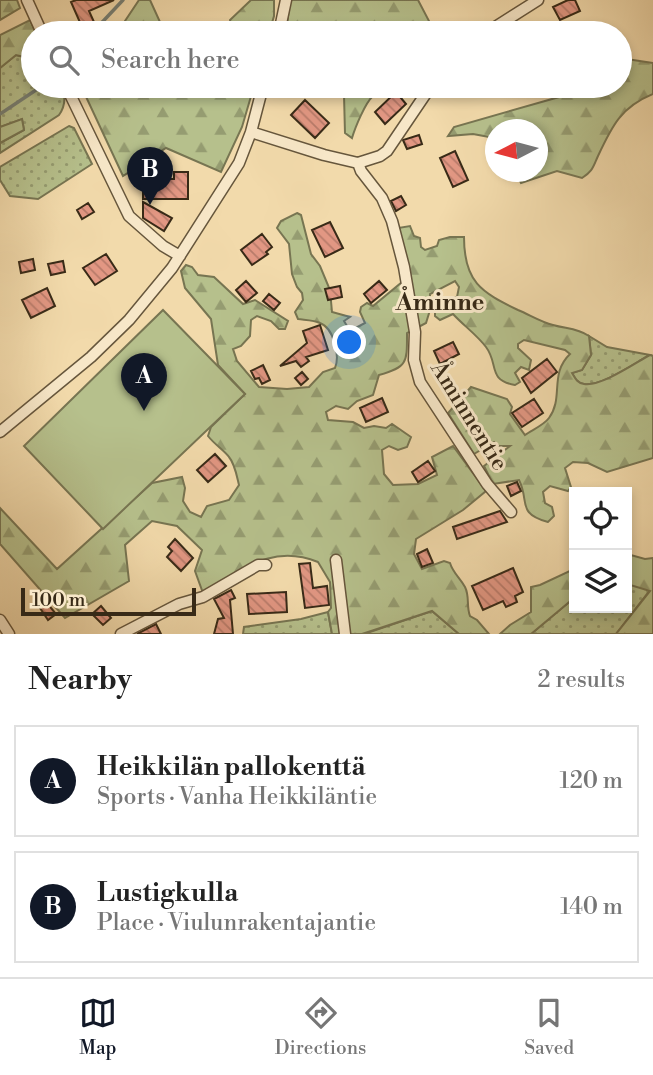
<!DOCTYPE html>
<html lang="en">
<head>
<meta charset="utf-8">
<style>
	:root { --surface:#fff; --page:#f2f2f2; --text:#222; --muted:#767676; --line:#e0e0e0; --accent:#111827 }
	body { margin:0; font-family:"Libre Bodoni",serif; background:var(--page); color:var(--text) }
	.controls { position:absolute; right:21px; bottom:21px; display:grid; overflow:hidden; border-radius:0px; box-shadow:0 4px 10px #0003 }
	.controls button { width:63px; height:63px; display:grid; place-items:center; padding:0; border:0; border-bottom:2px solid var(--line); background:var(--surface); color:var(--text); font:35px sans-serif }
	.compass { position:absolute; left:485px; top:119px; width:63px; height:63px; border-radius:50%; background:var(--surface); box-shadow:0 4px 10px #0003; rotate:264deg }
	.scale { position:absolute; left:21px; bottom:18px; width:175px; box-sizing:border-box; padding-left:7px; border:4px solid #382a17; border-top:0; font-size:19px; line-height:24px; white-space:nowrap; color:#382a17; -webkit-text-stroke:5px #f7e7c8; paint-order:stroke }
	.you { position:absolute; left:350px; top:343px; width:24px; height:24px; margin:-18px; border:5px solid #fff; border-radius:50%; background:#1a73e8; box-shadow:0 0 0 10px #1a73e833 }
	.badge { display:grid; place-items:center; width:46px; height:46px; border-radius:50%; background:var(--accent); color:#fff; font-size:23px; font-weight:700 }
	.pin { position:absolute; translate:-50% -58px; filter:drop-shadow(0 2px 4px #0008) }
	.pin::after { content:''; position:absolute; top:37px; width:24px; height:21px; background:inherit; clip-path:polygon(0 0,100% 0,50% 100%) }
	.list { margin:0; padding:0; list-style:none }
	h2 { display:flex; justify-content:space-between; align-items:center; height:91px; margin:0; padding:0 28px; font-size:30px }
	h2 small { font-size:23px; font-weight:400; color:var(--muted) }
	.list li { display:grid; grid-template-columns:46px 1fr auto; gap:21px; align-items:center; box-sizing:border-box; height:112px; margin:0 14px 14px; padding:0 14px; border:2px solid var(--line); border-radius:0px }
	.list b { display:block; font-size:26px; white-space:nowrap }
	.list p { margin:0; font-size:23px; white-space:nowrap; color:var(--muted) }
	.list em { font-size:23px; font-style:normal; color:var(--muted) }
	.icon { flex:none; width:38px; height:38px; fill:none; stroke:currentColor; stroke-width:2; stroke-linecap:round; stroke-linejoin:round }
	.map { position:relative; flex:none; width:653px; height:634px; overflow:hidden }
	.search { position:absolute; background:var(--surface); box-shadow:0 4px 10px #0003; left:21px; right:21px; top:21px; height:77px; display:flex; align-items:center; gap:18px; box-sizing:border-box; padding:0 24px; border-radius:38px; color:var(--muted); font-size:26px }
	.sheet { height:343px; background:var(--surface) }
	nav { display:flex; justify-content:space-around; align-items:center; box-sizing:border-box; height:98px; border-top:2px solid var(--line); background:var(--surface); font-size:19px; color:var(--muted) }
	nav a { display:grid; justify-items:center; gap:4px }
	nav .on { color:var(--accent) }
	.map>svg:first-child { display:block }
	.grass { fill:url(#grass-dots); stroke:#777552; stroke-width:2 }
	.forest { fill:url(#forest-firs); stroke:#777552; stroke-width:2 }
	.garden { fill:#b6c08c; stroke:#777552; stroke-width:2 }
	.lines { fill:none; stroke-linecap:round; stroke-linejoin:round }
	.stream { stroke:#757f75; stroke-width:3.5 }
	.building { fill:url(#building-back-hatch); stroke:#382a17; stroke-width:2 }
	.minor-casing { stroke:#66563c; stroke-width:13 }
	.minor { stroke:#f7e7c8; stroke-width:10 }
	.labels { text-anchor:middle; dominant-baseline:central; stroke-width:6; stroke-linejoin:round; paint-order:stroke }
	.street-label { font-size:23px; fill:#382a17; stroke:#f7e7c8 }
	.neighbourhood-label { font-size:24px; font-weight:bold; fill:#382a17; stroke:#f7e7c8 }
</style>
</head>
<body>
<div class="map">
<svg width="653" height="634" viewBox="0 0 653 634">
	<defs>
		<pattern id="grass-dots" width="8" height="8" patternUnits="userSpaceOnUse" patternTransform="scale(1.75)"><rect width="8" height="8" fill="#b6c08c"/><path d="M2 2h.1M6 6h.1" fill="none" stroke="#959c71" stroke-width="1.8" stroke-linecap="round"/></pattern>
		<pattern id="forest-firs" width="22" height="20" patternUnits="userSpaceOnUse" patternTransform="scale(1.75)"><rect width="22" height="20" fill="#b6c08c"/><path d="M5 1l3.5 6h-7zM16 11l3.5 6h-7z" fill="#959c71"/></pattern>
		<pattern id="building-back-hatch" width="6" height="6" patternUnits="userSpaceOnUse" patternTransform="scale(1.75)"><rect width="6" height="6" fill="#e29783"/><path d="M-1 5l2 2M0 0l6 6M5-1l2 2" fill="none" stroke="#b87b6a"/></pattern>
	</defs>
	<rect width="100%" height="100%" fill="#f2daab"/>
	<filter id="stains"><feTurbulence type="fractalNoise" baseFrequency=".00286" numOctaves="4"/><feColorMatrix values="0 0 0 0 .2 0 0 0 0 .09 0 0 0 0 .02 0 0 0 .5 -.17"/></filter>
	<radialGradient id="worn" r=".72"><stop offset=".6" stop-color="#630" stop-opacity="0"/><stop offset="1" stop-color="#630" stop-opacity=".3"/></radialGradient>
	<path class="grass" d="M 16,55 L 33,59 L 33,86 L 61,86 C 66,96 66,105 59,115 L 0,153 L 0,143 L 24,130 L 22,119 L 0,127 L 0,68 Z
		M 69,126 L 74,128 L 92,164 L 38,199 L 10,196 L 0,180 L 0,167 Z
		M 589,336 L 607,347 L 650,355 C 635,363 601,387 584,384 C 577,383 575,378 572,373 L 582,370 L 591,355 Z
		M 629,583 L 650,590 L 616,634 L 531,634 L 574,598 L 574,608 L 627,608 L 627,584 Z
		M 432,611 L 459,634 L 364,634 Z
		M 328,612 L 332,634 L 243,634 L 244,627 L 301,619 Z"/>
	<path class="forest" d="M 0,0 L 17,0 L 20,8 L 0,20 Z
		M 139,0 L 150,0 L 165,33 L 117,33 Z
		M 251,0 L 274,0 L 274,16 L 269,33 L 234,33 L 230,20 Z
		M 290,0 L 418,0 L 429,21 L 431,33 L 286,33 Z
		M 30,20 L 36,33 L 33,33 L 33,59 L 16,55 L 0,68 L 0,35 Z
		M 620,58 L 653,63 L 653,94 C 621,107 612,126 598,156 C 593,167 593,171 582,178 L 557,171 L 521,183 L 516,172 L 538,172 L 538,130 L 496,130 L 495,138 L 473,134 L 448,136 L 454,127 L 559,97 L 569,86 L 620,86 Z
		M 81,86 L 254,86 L 242,127 L 221,172 L 166,148 L 123,176 Z
		M 329,86 L 406,86 C 396,87 380,89 373,96 C 365,103 355,128 352,138 L 345,133 L 344,95 Z
		M 22,119 L 24,130 L 0,143 L 0,127 Z
		M 297,213 L 301,215 L 311,254 L 320,266 L 330,290 L 332,312 L 350,317 L 344,321 L 350,331 L 365,323 L 360,312 L 361,307 L 367,303 L 373,306 L 402,282 L 398,228 L 410,226 L 414,236 L 420,238 L 421,247 L 425,250 L 437,246 L 439,240 L 450,237 L 464,237 C 464,282 481,292 518,310 C 530,315 541,322 553,325 C 567,329 577,328 589,336 L 591,355 L 582,370 L 572,373 C 575,378 577,383 584,384 C 601,387 635,363 650,355 L 653,356 L 653,458 L 607,472 L 588,463 L 573,462 L 565,468 L 571,487 L 568,491 L 550,486 L 543,492 L 545,503 L 552,507 L 554,516 L 548,522 C 516,513 530,502 519,480 L 493,484 L 484,466 L 510,446 L 499,446 L 494,442 L 474,454 L 448,413 L 471,387 L 507,399 L 512,407 L 510,414 L 525,435 C 532,430 544,425 549,418 C 564,398 549,374 570,354 L 565,350 L 524,340 L 518,344 L 518,348 L 531,360 L 529,370 L 521,367 L 515,373 L 520,382 L 515,385 C 487,380 499,364 486,347 C 477,335 463,325 453,314 L 440,320 L 435,316 L 435,305 L 457,297 L 459,287 L 455,281 L 430,294 L 430,310 L 426,323 L 407,333 C 407,362 408,367 379,375 L 373,395 L 357,401 L 348,409 L 336,406 L 326,412 L 328,420 L 353,422 L 364,428 L 374,426 L 386,428 L 392,424 L 411,437 L 407,447 L 398,450 L 389,446 L 382,450 L 384,474 L 393,485 L 418,484 L 437,475 L 432,457 L 453,446 L 486,491 L 463,510 L 416,539 L 414,554 L 422,569 L 444,561 L 450,563 C 453,573 460,578 465,587 C 470,597 466,606 470,616 L 477,620 L 489,634 L 459,634 L 432,611 L 362,634 L 332,634 L 328,612 L 331,608 L 330,582 L 318,562 C 271,543 242,571 203,593 L 195,571 L 202,550 L 177,526 L 152,521 L 125,545 L 129,581 L 65,618 L 0,544 L 0,508 L 57,569 L 152,483 L 182,477 L 185,488 L 183,501 L 190,512 L 201,517 L 207,506 L 229,500 L 239,485 C 237,477 235,464 229,457 C 224,450 215,445 208,436 L 211,427 L 245,394 L 218,365 L 211,319 L 185,288 L 181,271 L 186,265 L 192,267 L 198,275 L 214,277 L 243,304 L 255,300 L 288,321 L 285,329 L 279,329 L 271,321 L 257,316 L 251,320 L 250,336 L 241,346 L 233,349 L 237,361 L 259,387 L 287,389 L 309,387 L 323,372 L 335,368 C 340,356 334,328 320,323 C 314,320 305,320 298,319 L 295,312 L 303,300 L 302,293 L 297,287 L 292,274 L 289,244 L 277,228 L 281,221 Z
		M 627,554 L 645,559 L 653,558 L 653,634 L 616,634 L 650,591 L 627,584 Z
		M 574,569 L 574,598 L 531,634 L 500,634 L 510,625 L 531,612 L 531,587 L 540,585 Z"/>
	<path class="garden" d="M 163,310 L 245,394 L 103,529 L 24,446 Z"/>
	<g class="lines">
		<path class="stream" d="M 92,33 L 123,0
			M 0,114 L 42,86"/>
	</g>
	<path class="building" d="M 76,0 L 114,0 L 89,11 L 94,22 L 82,27 L 71,2 Z
		M 568,0 L 575,0 L 580,11 L 560,20 L 553,7 Z
		M 211,23 L 215,33 L 186,33 Z
		M 396,92 L 406,104 L 385,124 L 375,112 Z
		M 305,100 L 329,123 L 315,138 L 291,115 Z
		M 419,135 L 422,144 L 407,149 L 403,140 Z
		M 455,151 L 468,180 L 453,187 L 440,158 Z
		M 174,172 L 188,172 L 188,199 L 143,199 L 143,179 L 174,179 Z
		M 401,196 L 406,205 L 396,211 L 391,201 Z
		M 143,202 L 172,218 L 164,231 L 143,218 Z
		M 88,203 L 94,212 L 82,219 L 77,210 Z
		M 330,222 L 343,248 L 325,257 L 312,230 Z
		M 262,234 L 272,247 L 266,252 L 268,254 L 252,265 L 241,250 Z
		M 106,254 L 117,271 L 95,285 L 83,268 Z
		M 33,259 L 35,270 L 21,273 L 19,262 Z
		M 63,261 L 65,272 L 51,275 L 48,264 Z
		M 246,281 L 257,293 L 246,302 L 236,290 Z
		M 379,281 L 387,290 L 371,303 L 364,294 Z
		M 340,286 L 342,297 L 328,300 L 325,289 Z
		M 47,288 L 55,306 L 31,318 L 22,300 Z
		M 269,294 L 280,303 L 274,310 L 263,301 Z
		M 320,325 L 328,350 L 306,357 L 309,361 L 301,367 L 296,361 L 280,366 L 307,343 L 303,331 Z
		M 453,342 L 459,354 L 440,364 L 434,351 Z
		M 547,359 L 557,372 L 531,393 L 522,378 Z
		M 263,365 L 270,380 L 262,384 L 259,378 L 255,379 L 251,371 Z
		M 302,372 L 308,379 L 301,385 L 295,378 Z
		M 382,398 L 388,412 L 366,422 L 360,408 Z
		M 534,399 L 543,413 L 522,427 L 512,413 Z
		M 215,454 L 226,466 L 208,482 L 197,470 Z
		M 428,461 L 435,471 L 418,482 L 412,472 Z
		M 517,482 L 521,491 L 511,496 L 507,486 Z
		M 500,511 L 507,522 L 457,539 L 453,527 Z
		M 175,539 L 193,558 L 181,571 L 167,557 L 172,551 L 168,547 Z
		M 427,549 L 433,563 L 422,567 L 417,554 Z
		M 310,563 L 313,588 L 327,586 L 329,605 L 305,608 L 299,564 Z
		M 513,568 L 523,592 L 515,596 L 517,602 L 506,607 L 503,601 L 483,610 L 472,586 Z
		M 231,590 L 235,598 L 230,600 L 233,634 L 214,634 L 218,619 L 224,618 L 214,599 Z
		M 286,592 L 287,612 L 249,614 L 247,594 Z
		M 47,603 L 56,614 L 48,620 L 40,608 Z
		M 101,606 L 111,618 L 103,625 L 92,614 Z
		M 156,624 L 161,634 L 137,634 Z"/>
	<g class="lines">
		<g class="minor-casing">
			<path id="minor" d="M 27,0 L 42,33
				M 279,33 L 286,0
				M 486,33 L 538,0
				M 66,86 L 129,216 L 163,246 L 180,256
				M 251,132 L 324,155 L 358,163 L 361,171 L 382,198 L 392,221 L 404,267 L 415,332 L 414,360 L 420,382 L 487,484 L 511,512
				M 358,163 L 380,156 L 387,151 L 431,86
				M 0,432 L 91,357 L 129,320 L 172,268 L 239,163 L 251,132 L 263,86
				M 336,560 L 345,634
				M 0,620 L 9,634
				M 121,634 L 179,604 L 203,597 L 258,565 L 266,565"/>
		</g>
		<use href="#minor" class="minor"/>
	</g>
	<g class="labels">
		<g class="street-label">
			<text transform="translate(469 416) rotate(58)">Åminnentie</text>
		</g>
		<g class="neighbourhood-label">
			<text x="440" y="303">Åminne</text>
		</g>
	</g>
	<rect width="100%" height="100%" filter="url(#stains)"/>
	<rect width="100%" height="100%" fill="url(#worn)"/>
</svg>
<div class="controls">
<button><svg class="icon" aria-label="locate" viewBox="0 0 24 24"><circle cx="12" cy="12" r="6"/><path d="M12 2v4M12 18v4M2 12h4M18 12h4"/></svg></button>
<button><svg class="icon" aria-label="layers" viewBox="0 0 24 24"><path d="M12 4l9 5-9 5-9-5zM3 14l9 5 9-5"/></svg></button>
</div>
<svg class="compass" viewBox="-18 -18 36 36"><path d="M0-13l5 13h-10z" fill="#e53935"/><path d="M0 13l5-13h-10z" fill="#767676"/></svg>
<div class="scale">100 m</div>
<div class="you"></div>
<div class="pin badge" style="left:144px;top:411px">A</div>
<div class="pin badge" style="left:150px;top:205px">B</div>
<div class="search"><svg class="icon" aria-label="search" viewBox="0 0 24 24"><circle cx="10" cy="10" r="6"/><path d="M15 15l6 6"/></svg>Search here</div>
</div>
<section class="sheet">
<h2>Nearby<small>2 results</small></h2>
<ul class="list">
<li><span class="badge">A</span><div><b>Heikkilän pallokenttä</b><p>Sports · Vanha Heikkiläntie</p></div><em>120 m</em></li>
<li><span class="badge">B</span><div><b>Lustigkulla</b><p>Place · Viulunrakentajantie</p></div><em>140 m</em></li>
</ul>
</section>
<nav>
<a class="on"><svg class="icon" aria-label="map" viewBox="0 0 24 24"><path d="M3 6l6-2 6 2 6-2v14l-6 2-6-2-6 2zM9 4v14M15 6v14"/></svg>Map</a>
<a><svg class="icon" aria-label="directions" viewBox="0 0 24 24"><path d="M12 3l9 9-9 9-9-9zM9 14v-3h6M13 9l2 2-2 2"/></svg>Directions</a>
<a><svg class="icon" aria-label="saved" viewBox="0 0 24 24"><path d="M7 4h10v16l-5-4-5 4z"/></svg>Saved</a>
</nav>
</body>
</html>
